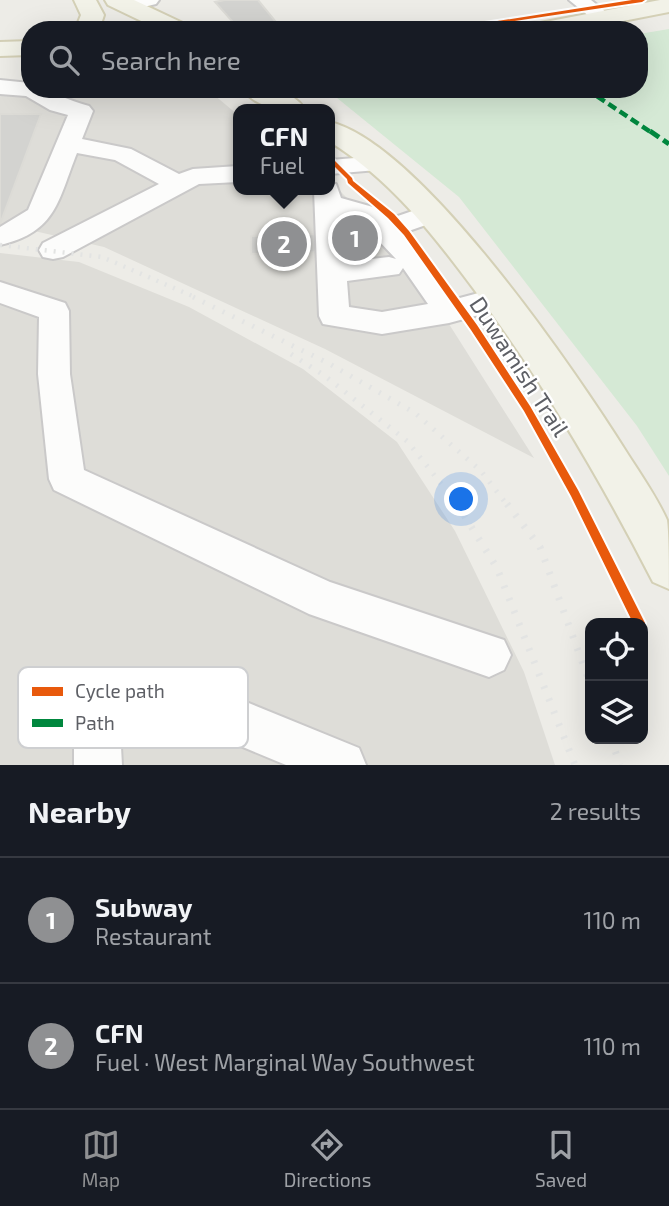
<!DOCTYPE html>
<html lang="en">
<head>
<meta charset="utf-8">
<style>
	:root { --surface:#171b24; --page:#20242c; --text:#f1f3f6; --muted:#9ea1a6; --line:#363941; --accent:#8f9092 }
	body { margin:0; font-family:"Exo 2",sans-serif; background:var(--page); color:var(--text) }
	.controls { position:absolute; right:21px; bottom:21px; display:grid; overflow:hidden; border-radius:14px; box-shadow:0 7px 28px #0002 }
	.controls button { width:63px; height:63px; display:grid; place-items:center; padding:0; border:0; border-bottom:2px solid var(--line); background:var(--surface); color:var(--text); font:35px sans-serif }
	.you { position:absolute; left:462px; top:500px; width:24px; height:24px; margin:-18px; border:5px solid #fff; border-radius:50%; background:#1a73e8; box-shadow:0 0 0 10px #1a73e833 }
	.badge { display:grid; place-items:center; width:46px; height:46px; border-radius:50%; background:var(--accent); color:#fff; font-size:23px; font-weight:700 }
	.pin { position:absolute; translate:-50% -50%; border:4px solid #fff; box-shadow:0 2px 7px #0006 }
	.popup { position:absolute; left:233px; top:104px; width:102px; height:91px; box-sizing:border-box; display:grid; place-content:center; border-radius:14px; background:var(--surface); filter:drop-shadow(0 2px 5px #0005); font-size:23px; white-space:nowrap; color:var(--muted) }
	.popup b { font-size:26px; color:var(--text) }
	.popup::after { content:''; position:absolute; left:50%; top:100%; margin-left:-14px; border:14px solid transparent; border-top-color:var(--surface) }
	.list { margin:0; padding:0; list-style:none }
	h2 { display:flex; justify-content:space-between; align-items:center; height:91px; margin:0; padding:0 28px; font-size:30px }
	h2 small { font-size:23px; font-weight:400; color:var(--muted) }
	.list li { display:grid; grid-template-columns:46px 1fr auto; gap:21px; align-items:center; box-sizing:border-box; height:126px; padding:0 28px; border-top:2px solid var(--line) }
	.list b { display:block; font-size:26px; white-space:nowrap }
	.list p { margin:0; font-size:23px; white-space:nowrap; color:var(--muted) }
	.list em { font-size:23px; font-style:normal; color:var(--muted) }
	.icon { flex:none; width:38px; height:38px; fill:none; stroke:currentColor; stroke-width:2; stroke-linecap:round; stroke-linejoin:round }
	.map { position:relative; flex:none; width:669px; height:765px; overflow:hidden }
	.search { position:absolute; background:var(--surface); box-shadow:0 7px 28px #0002; left:21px; right:21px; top:21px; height:77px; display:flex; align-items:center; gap:18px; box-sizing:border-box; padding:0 24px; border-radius:28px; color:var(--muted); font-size:26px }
	.sheet { height:343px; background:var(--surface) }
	nav { display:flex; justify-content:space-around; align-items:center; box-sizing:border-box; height:98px; border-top:2px solid var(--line); background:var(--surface); font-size:19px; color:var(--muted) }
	nav a { display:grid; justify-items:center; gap:4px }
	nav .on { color:var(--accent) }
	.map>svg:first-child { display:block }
	.industrial { fill:#deddd8 }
	.green { fill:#d5e9d5 }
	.building { fill:#d3d3d0; stroke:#dcdbd6; stroke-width:2 }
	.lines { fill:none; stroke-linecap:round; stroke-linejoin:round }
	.minor-casing { stroke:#cac9c9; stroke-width:4 }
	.major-casing { stroke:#d4d0b6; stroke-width:4 }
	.minor { fill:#fcfcfb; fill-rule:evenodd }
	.major { fill:#f2f2e8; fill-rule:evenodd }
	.rail-far2 { stroke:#e3e4e3; stroke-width:4.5; stroke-dasharray:2 7; stroke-linecap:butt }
	.rail-far1 { stroke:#e3e4e3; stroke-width:5; stroke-dasharray:2 9; stroke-linecap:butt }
	.rail { stroke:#e3e4e3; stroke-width:7; stroke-dasharray:2.5 11; stroke-linecap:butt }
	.quiet-far1 { stroke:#00873e; stroke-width:4.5; stroke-dasharray:9 4.5; stroke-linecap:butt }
	.quiet { stroke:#00873e; stroke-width:5; stroke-dasharray:11 5; stroke-linecap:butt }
	.cycleway-casing { stroke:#fff; stroke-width:4 }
	.cycleway { fill:#e8590c; fill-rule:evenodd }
	.labels { text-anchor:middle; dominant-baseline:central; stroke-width:5; stroke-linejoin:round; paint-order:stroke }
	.street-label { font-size:23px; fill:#5d5f65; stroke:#fff }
	.key { fill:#fff; stroke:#cecfd1; stroke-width:2 }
	.key-label { font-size:19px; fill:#5d5f65 }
</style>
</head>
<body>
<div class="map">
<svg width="669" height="765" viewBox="0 0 669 765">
	<rect width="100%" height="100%" fill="#edece7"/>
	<path class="industrial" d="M 0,81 L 30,81 L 30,89 L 207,89 L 238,115 L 238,190 L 330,190 L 330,181 L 385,236 L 435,302 L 534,458 L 325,349 L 104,247 L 30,230 L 0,244 Z
		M 0,253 L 79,262 L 189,307 L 303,369 L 397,442 L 455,531 L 524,672 L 555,765 L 0,765 Z"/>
	<path class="green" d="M 669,29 L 669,476 L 637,426 L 459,197 L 326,89 L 639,89 L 639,34 Z"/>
	<path class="building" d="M 225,0 L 258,0 L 276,22 L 239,29 L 215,2 Z
		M 0,114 L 41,114 L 0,224 Z
		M 340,222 L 363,222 L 363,229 L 368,229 L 370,248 L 366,248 L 367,254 L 343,255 Z
		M 317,234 L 318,252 L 251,254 L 251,236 Z"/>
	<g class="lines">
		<g class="minor-casing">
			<path id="minor" d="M 124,0 L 159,0 L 156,4 L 127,11 L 117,5 Z
				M 569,0 L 591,0 L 612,17 L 609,21 L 595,21 Z
				M 0,80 L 30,83 L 30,89 C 51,89 68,101 89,106 L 93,111 L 82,139 L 131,149 L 179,174 L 193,169 L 238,166 L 238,182 L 199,184 L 63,257 L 53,259 L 43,257 L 39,250 L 43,243 L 159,184 L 115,160 L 77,153 C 58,200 57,232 0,245 L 0,227 L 28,210 L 68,115 L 50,110 L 26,96 L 0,94 Z
				M 380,156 L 389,159 L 393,164 L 389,169 L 330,174 L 330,160 Z
				M 330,183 L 336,184 L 341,198 L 380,209 L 389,219 L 430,205 L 440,208 L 444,214 L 440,220 L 403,233 L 421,251 L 456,299 L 501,287 L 512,290 L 516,298 L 512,306 L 449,323 L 382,334 L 323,324 L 319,316 L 314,190 L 330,190 ZM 342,216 L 360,221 L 396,259 L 389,257 L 345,262 ZM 403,268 L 428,304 L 382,312 L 349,307 L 347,281 L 399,274 Z
				M 0,282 L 65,303 L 69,311 L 70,374 L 84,470 L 330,582 L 504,640 L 511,655 L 504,670 L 489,677 L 309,614 L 54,490 L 49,479 L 38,374 L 39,317 L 0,303 Z
				M 190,679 L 359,748 L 366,765 L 286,765 L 190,725 L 121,747 L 122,765 L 74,765 L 74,732 L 81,716 Z"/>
		</g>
		<g class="major-casing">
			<path id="major" d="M 74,0 L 96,0 L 104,15 L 99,30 L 75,30 L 81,15 Z
				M 105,0 L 134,0 L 187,25 L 191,30 L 160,30 L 108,5 Z
				M 660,0 L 669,0 L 669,12 L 577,30 L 528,30 L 532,25 L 540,23 Z
				M 30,41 L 30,55 L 0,56 L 0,42 Z
				M 243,89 C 265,89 291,88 305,109 C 284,110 257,110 243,89 Z
				M 330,122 C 421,144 578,374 629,456 C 642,476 657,498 667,520 C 669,534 669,572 669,589 L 653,582 C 600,479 543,381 473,288 C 432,233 389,178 330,142 Z"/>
		</g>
		<use href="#minor" class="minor"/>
		<use href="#major" class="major"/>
		<path class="rail-far2" d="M 0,245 L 102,257 L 197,298"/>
		<path class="rail-far1" d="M 193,297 L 328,363 L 415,413 L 481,471 L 508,506
			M 291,354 L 325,376 L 407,441 L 459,506"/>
		<path class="rail" d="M 457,504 L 497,568 L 575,765
			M 507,504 L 540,547 L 590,683
			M 611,739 L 620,765"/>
		<path class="quiet-far1" d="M 586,89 L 652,133"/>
		<path class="quiet" d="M 650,131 L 669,144"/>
		<g class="cycleway-casing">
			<path id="cycleway" d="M 632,0 L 645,0 L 642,2 L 454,30 L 440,30 Z
				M 330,157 L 332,158 L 352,178 L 353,181 L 394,214 L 409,231 L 477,325 L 530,406 L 578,490 L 643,619 L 645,623 L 643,627 L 643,623 L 633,623 L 571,496 L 524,411 L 471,330 L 404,235 L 388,218 L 348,183 L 347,179 L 330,162 Z"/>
		</g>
		<use href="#cycleway" class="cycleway"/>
	</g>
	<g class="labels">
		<g class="street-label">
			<text transform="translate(520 366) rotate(57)">Duwamish Trail</text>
		</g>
	</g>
	<rect x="18" y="667" width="230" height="81" rx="10" class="key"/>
	<rect x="32" y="687" width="31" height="9" fill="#e8590c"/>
	<rect x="32" y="719" width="31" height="8" fill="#00873e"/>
	<g class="key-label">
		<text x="75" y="698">Cycle path</text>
		<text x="75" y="730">Path</text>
	</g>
</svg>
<div class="controls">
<button><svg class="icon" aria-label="locate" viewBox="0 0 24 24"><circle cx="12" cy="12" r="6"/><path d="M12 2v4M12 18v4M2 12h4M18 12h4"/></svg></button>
<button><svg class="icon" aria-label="layers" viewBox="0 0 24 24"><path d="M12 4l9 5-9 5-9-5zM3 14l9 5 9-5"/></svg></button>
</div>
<div class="you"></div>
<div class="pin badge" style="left:355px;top:238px">1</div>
<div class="pin badge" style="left:284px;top:244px">2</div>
<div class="popup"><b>CFN</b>Fuel</div>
<div class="search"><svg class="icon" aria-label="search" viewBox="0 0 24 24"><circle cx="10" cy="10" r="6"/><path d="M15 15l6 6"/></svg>Search here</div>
</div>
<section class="sheet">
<h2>Nearby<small>2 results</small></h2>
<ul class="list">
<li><span class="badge">1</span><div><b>Subway</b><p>Restaurant</p></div><em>110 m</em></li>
<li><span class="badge">2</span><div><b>CFN</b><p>Fuel · West Marginal Way Southwest</p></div><em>110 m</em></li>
</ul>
</section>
<nav>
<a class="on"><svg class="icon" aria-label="map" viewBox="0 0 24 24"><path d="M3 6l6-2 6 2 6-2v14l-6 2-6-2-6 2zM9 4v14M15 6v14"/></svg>Map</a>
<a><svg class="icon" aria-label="directions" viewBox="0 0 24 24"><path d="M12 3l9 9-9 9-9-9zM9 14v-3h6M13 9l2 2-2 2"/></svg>Directions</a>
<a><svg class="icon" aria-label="saved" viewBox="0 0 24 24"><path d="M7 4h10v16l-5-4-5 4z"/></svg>Saved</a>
</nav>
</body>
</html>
